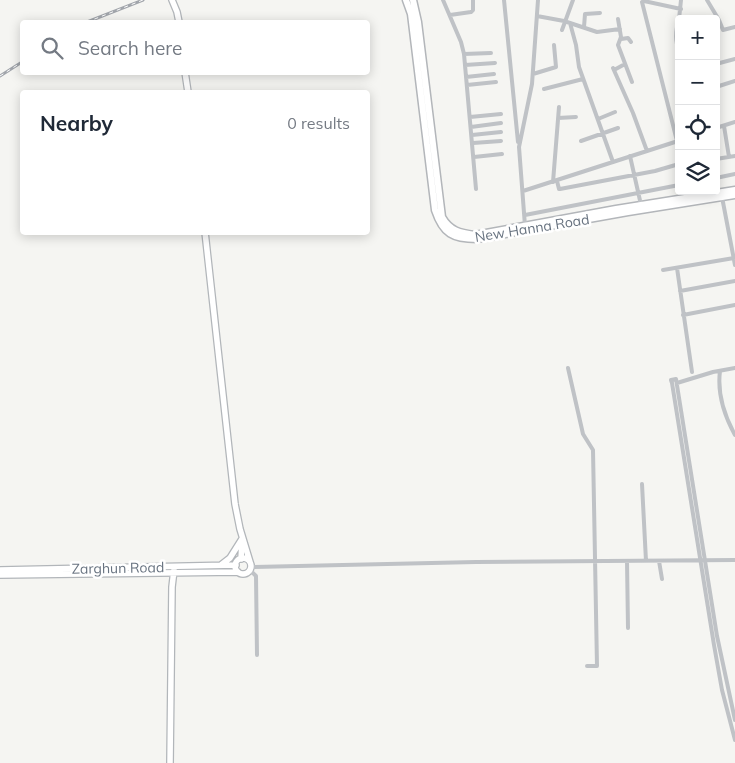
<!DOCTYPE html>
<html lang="en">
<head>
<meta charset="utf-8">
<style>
	:root { --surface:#fff; --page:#f2f2f3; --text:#1f2937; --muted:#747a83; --line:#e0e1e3 }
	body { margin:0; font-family:Mulish,sans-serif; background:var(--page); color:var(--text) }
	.controls { position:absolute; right:15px; top:15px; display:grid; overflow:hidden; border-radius:5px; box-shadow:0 2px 12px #0003 }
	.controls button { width:45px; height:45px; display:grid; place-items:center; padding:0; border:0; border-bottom:1px solid var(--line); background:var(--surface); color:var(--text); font:25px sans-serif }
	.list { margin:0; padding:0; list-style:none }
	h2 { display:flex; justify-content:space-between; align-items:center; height:65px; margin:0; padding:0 20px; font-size:21px }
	h2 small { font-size:16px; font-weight:400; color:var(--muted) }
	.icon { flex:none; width:28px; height:28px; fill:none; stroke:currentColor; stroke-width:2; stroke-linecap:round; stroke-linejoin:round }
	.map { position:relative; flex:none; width:735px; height:763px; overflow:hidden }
	.search { position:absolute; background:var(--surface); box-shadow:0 2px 12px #0003; left:20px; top:20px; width:350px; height:55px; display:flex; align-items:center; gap:12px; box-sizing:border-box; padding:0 18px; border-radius:5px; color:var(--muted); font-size:19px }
	.panel { position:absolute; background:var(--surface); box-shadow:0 2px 12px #0003; left:20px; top:90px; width:350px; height:145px; border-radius:5px }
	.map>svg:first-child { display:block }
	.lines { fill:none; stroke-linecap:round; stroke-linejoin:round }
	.secondary-casing { stroke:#b2b6ba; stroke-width:8 }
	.primary-casing { stroke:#b3b6ba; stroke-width:9 }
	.street { stroke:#bfc2c6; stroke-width:4 }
	.secondary { stroke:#fff; stroke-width:5.5 }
	.primary { stroke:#fff; stroke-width:6 }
	.rail-casing { stroke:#a1a5ab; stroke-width:3 }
	.rail { stroke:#fff; stroke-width:1; stroke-dasharray:4; stroke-linecap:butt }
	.labels { text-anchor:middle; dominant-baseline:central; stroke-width:5; stroke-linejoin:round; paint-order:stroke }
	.street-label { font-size:14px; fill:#687380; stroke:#fff }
</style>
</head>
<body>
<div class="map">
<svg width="735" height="763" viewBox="0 0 735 763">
	<rect width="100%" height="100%" fill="#f5f5f2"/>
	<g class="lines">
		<g class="secondary-casing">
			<path id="secondary" d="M 172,0 L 177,12 L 179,22
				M 185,72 L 188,92
				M 205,232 L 235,504 L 240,529 L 250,562
				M235 566a8 8 0 1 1 16 0a8 8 0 1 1-16 0Z
				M 241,559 L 242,541
				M 221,565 L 230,558 L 242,539
				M 0,570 L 236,565
				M 0,575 L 238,572
				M 170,763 L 172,587 L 174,570"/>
		</g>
		<g class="primary-casing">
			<path id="primary" d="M 406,0 L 411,14 L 435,210 C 443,234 453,239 477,239 L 628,212 L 735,195
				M 413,0 L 418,22 L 442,217 C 450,231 460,233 475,235 L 616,209 L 735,190"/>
		</g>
		<path class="street" d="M 443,0 L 461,42 L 464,54 L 476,189
			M 504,0 L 518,142
			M 707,0 L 719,20 L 723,30 L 735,27
			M 450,15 L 471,12 L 473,10 L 473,0
			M 537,16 L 564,21 L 597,32 L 620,29
			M 618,19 L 621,37 L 618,45 L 632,82
			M 679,19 C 676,29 674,40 679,49
			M 679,19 L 681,0
			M 570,23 L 576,45 L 579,67 L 613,162
			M 584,27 L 585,14 L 600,13
			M 562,30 L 573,0
			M 621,39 L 628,38 L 631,42
			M 464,54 L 491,53
			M 716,64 L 735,59
			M 465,65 L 495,63
			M 613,68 L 633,113 L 647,151
			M 614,70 L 625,64
			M 533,74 L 556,67 L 554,45
			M 466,77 L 494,74
			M 467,85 L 496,82
			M 716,87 L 735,81
			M 544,89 L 583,79
			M 470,117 L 501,114
			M 558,118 L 576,117
			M 598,119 L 615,112
			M 724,126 L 729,157
			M 471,127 L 501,123
			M 716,128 L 735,122
			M 472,135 L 501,132
			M 581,141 L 618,128
			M 677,141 L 642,2 L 644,1 L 681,9
			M 473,143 L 501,141
			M 630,156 L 641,205
			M 474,157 L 502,154
			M 716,159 L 735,156
			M 716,178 L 735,174
			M 557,181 L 559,189 L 560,189 L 655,171 L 679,164
			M 553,182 L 559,107
			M 523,191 L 678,141
			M 722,197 L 735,265
			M 525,215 L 679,185
			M 525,226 L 519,147 L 532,84 L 538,0
			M 677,268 L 692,372
			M 663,270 L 734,258
			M 680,291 L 735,281
			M 683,315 L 735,305
			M 568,368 L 583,434 L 593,450 L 597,666 L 587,666
			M 720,371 C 717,394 724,415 735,435
			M 677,383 L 713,372 L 735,368
			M 642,484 L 646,561
			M 627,561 L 628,628
			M 659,561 L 662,579
			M 251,567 L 476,562 L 735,560
			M 250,570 L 256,576 L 257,655
			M 735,720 L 717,636 L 676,379 L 671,380 L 672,383 L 714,645 L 722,690 L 735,740"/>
		<use href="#secondary" class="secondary"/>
		<use href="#primary" class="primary"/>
		<g class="rail-casing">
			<path id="rail" d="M 87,22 L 143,0
				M 0,76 L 22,62"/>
		</g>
		<use href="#rail" class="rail"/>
	</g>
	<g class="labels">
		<g class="street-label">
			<text transform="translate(532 228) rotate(-9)">New Hanna Road</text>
			<text transform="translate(118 568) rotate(-1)">Zarghun Road</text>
		</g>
	</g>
</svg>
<div class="controls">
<button>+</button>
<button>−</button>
<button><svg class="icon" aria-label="locate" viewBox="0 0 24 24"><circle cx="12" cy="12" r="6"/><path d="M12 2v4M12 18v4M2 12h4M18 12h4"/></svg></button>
<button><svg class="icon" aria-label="layers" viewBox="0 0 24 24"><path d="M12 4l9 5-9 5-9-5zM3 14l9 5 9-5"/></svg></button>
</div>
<div class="search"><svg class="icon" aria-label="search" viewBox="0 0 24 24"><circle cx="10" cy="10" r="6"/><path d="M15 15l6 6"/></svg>Search here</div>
<section class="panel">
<h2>Nearby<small>0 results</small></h2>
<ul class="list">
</ul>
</section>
</div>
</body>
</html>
